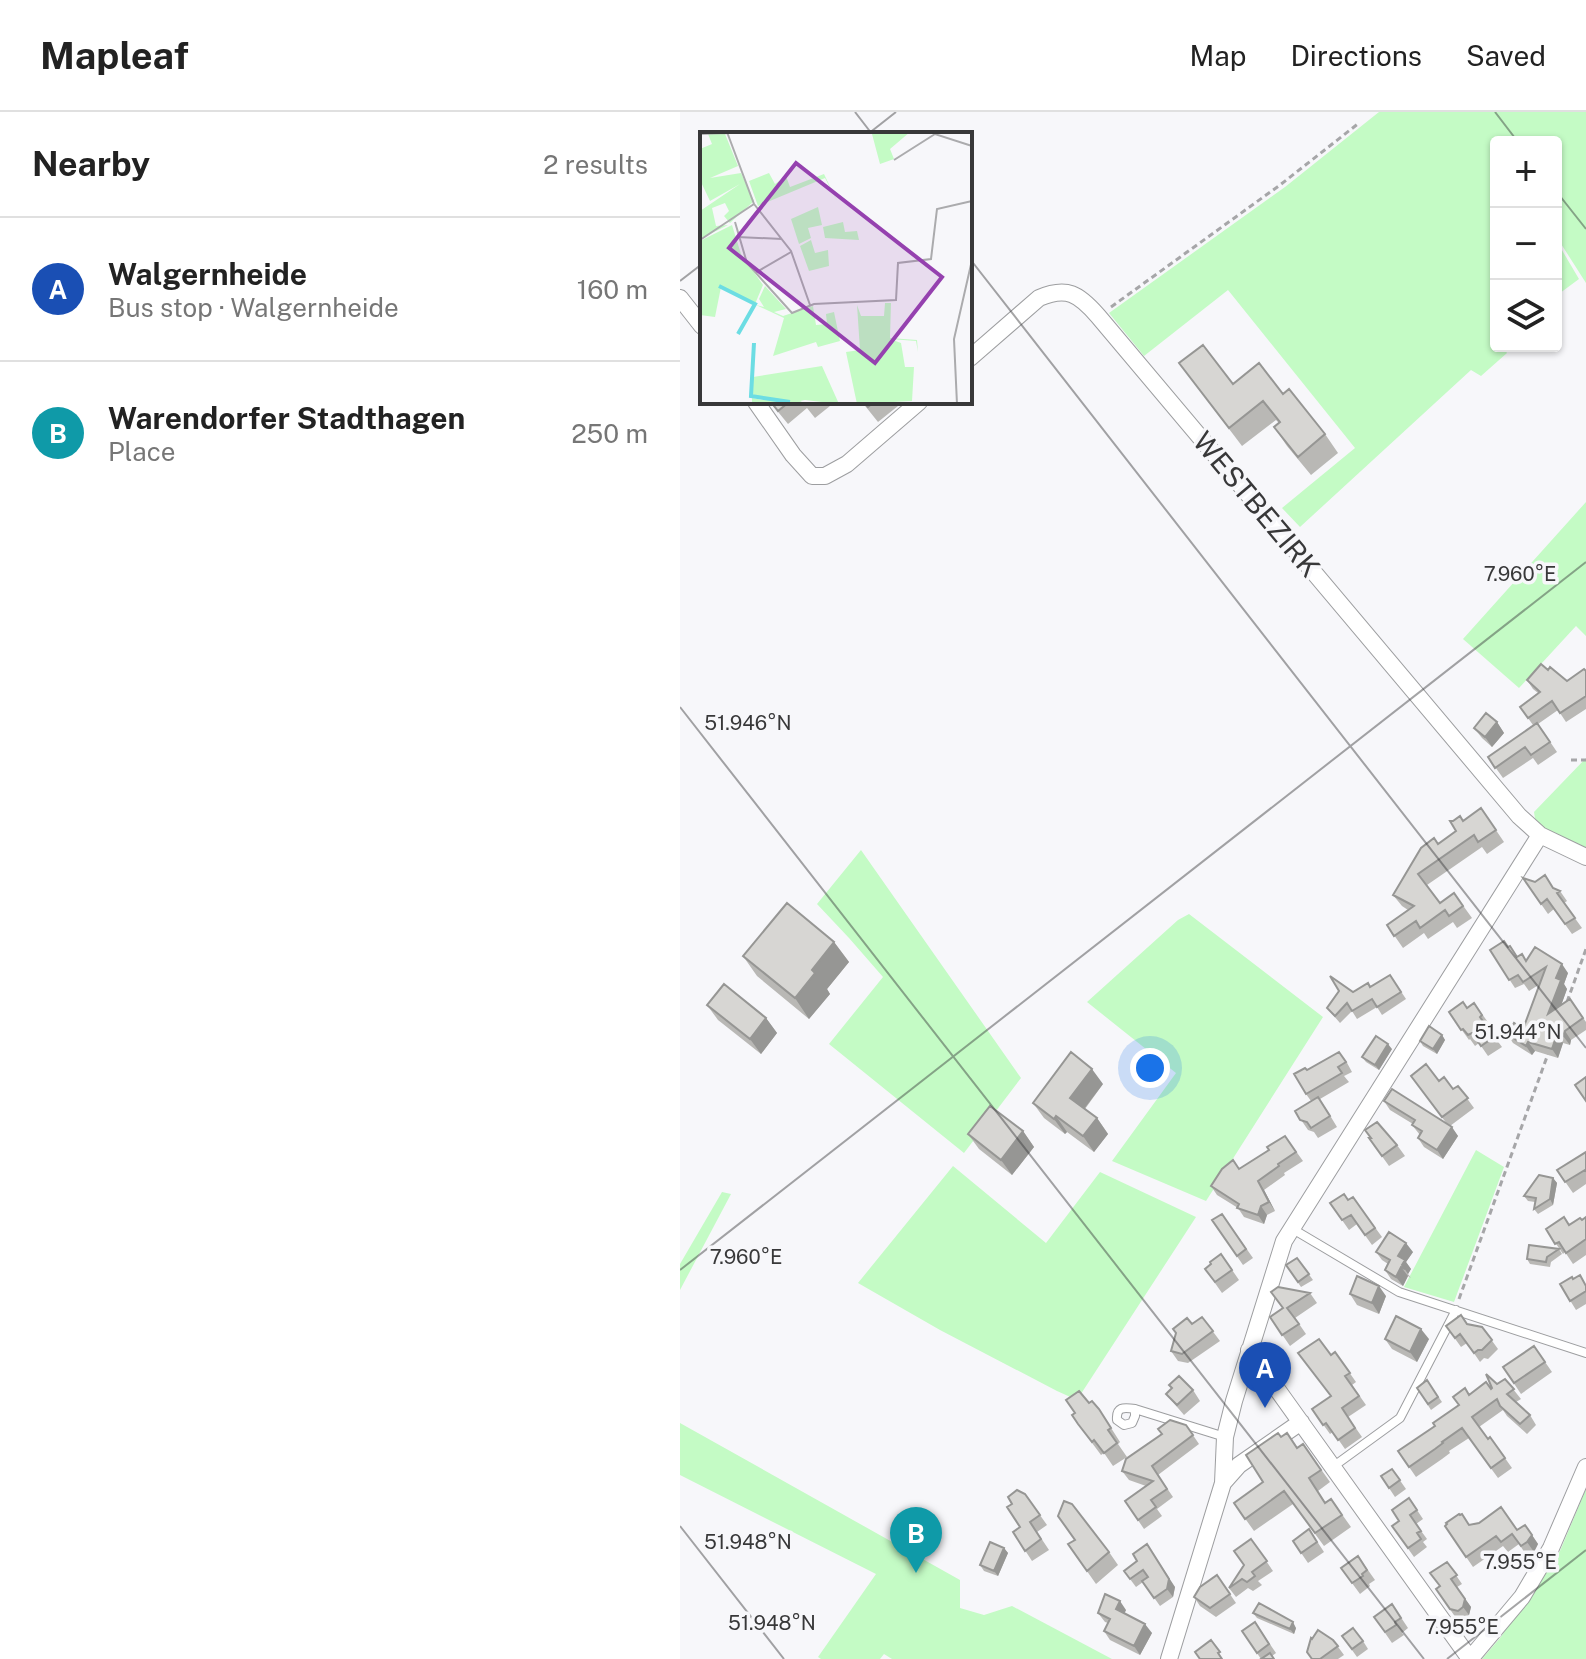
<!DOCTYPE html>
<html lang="en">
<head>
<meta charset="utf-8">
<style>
	:root { --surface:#fff; --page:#f2f2f2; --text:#222; --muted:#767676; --line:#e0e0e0; --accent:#0b8043 }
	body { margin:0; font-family:"Public Sans",sans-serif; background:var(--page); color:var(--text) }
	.controls { position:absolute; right:24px; top:24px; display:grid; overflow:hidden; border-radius:8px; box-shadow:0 2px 6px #0004 }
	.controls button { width:72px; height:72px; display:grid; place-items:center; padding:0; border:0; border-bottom:2px solid var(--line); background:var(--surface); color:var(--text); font:40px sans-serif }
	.you { position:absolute; left:470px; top:956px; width:28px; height:28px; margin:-20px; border:6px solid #fff; border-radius:50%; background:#1a73e8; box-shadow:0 0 0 12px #1a73e833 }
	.badge { display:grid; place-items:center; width:52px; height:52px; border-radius:50%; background:var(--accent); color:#fff; font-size:26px; font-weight:700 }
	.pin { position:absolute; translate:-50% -66px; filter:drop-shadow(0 2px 4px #0008) }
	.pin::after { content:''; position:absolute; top:42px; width:28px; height:24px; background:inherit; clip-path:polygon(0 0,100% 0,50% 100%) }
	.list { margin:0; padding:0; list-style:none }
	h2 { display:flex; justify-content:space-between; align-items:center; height:104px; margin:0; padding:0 32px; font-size:34px }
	h2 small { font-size:26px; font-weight:400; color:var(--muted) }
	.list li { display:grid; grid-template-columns:52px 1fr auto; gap:24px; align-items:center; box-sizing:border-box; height:144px; padding:0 32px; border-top:2px solid var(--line) }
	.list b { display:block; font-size:30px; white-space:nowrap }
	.list p { margin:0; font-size:26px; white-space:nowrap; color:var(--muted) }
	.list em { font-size:26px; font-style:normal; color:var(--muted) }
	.icon { flex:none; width:44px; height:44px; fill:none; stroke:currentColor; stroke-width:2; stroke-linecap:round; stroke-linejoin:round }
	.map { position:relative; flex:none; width:906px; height:1547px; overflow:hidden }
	header { display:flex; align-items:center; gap:48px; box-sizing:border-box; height:112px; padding:0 40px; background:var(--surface); border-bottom:2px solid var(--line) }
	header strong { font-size:38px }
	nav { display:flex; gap:44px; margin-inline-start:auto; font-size:28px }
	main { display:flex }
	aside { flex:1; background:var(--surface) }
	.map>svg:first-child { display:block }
	.green { fill:#c4fbc5 }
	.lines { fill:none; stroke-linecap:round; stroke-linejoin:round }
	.service-casing { stroke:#9d9ea0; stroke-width:10 }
	.minor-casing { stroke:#9d9ea0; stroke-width:18 }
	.path { stroke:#a6a6a8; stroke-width:3; stroke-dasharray:6 4; stroke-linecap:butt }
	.service { stroke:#fff; stroke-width:8 }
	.minor { stroke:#fff; stroke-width:16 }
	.wall { fill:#b9b8b5 }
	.shaded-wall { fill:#969694 }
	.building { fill:#d7d6d3; stroke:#969694; stroke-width:2 }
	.ticks { fill:none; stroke:#383839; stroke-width:2; stroke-opacity:0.45 }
	.labels { text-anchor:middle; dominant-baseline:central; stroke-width:7; stroke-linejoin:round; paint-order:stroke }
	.street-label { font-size:28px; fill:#383839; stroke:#f7f7fa }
	.inset-river { fill:none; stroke:#6cdde3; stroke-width:4 }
	.inset-road { fill:none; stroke:#ababad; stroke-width:2 }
	.view { fill:#9541af; fill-opacity:0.15; stroke:#9541af; stroke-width:4 }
	.inset-edge { fill:none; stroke:#383839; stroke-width:4 }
	.ticks-label { font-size:20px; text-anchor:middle; fill:#383839; stroke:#f7f7fa; stroke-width:7; stroke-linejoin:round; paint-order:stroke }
</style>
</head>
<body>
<header>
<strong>Mapleaf</strong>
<nav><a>Map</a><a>Directions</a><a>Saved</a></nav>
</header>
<main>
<aside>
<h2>Nearby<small>2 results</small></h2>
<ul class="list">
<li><span class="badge" style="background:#1a4fb4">A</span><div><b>Walgernheide</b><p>Bus stop · Walgernheide</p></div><em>160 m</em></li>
<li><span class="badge" style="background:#0f9aa8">B</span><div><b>Warendorfer Stadthagen</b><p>Place</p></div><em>250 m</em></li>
</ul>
</aside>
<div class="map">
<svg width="906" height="1547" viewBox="0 0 906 1547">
	<rect width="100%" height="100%" fill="#f7f7fa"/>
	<path class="green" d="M 699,0 L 906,0 L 906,171 L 876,124 L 876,30 L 816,30 L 816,234 L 822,234 L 827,241 L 801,264 L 791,258 L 620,415 L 602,396 L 675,336 L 548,178 L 464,244 L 429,201 L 605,75 Z
		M 876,128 L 899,167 L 876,184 Z
		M 906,390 L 906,524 L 896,514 L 839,576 L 783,527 Z
		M 906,646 L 906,738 L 856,713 L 854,700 Z
		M 181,738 L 341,966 L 284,1041 L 149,932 L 203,865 L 169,826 L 137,792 Z
		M 509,802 L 643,905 L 526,1089 L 432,1049 L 496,961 L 407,890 L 498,808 Z
		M 796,1038 L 824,1055 L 774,1190 L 724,1175 Z
		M 273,1054 L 366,1131 L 420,1060 L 516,1105 L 397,1288 L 377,1279 L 260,1218 L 178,1171 Z
		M 42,1080 L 51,1082 L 0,1178 L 0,1152 Z
		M 0,1311 L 280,1468 L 280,1496 L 304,1503 L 332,1494 L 432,1547 L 212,1547 L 204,1542 L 200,1547 L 141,1547 L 138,1545 L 196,1462 L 0,1363 Z
		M 906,1377 L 906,1547 L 802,1547 L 820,1526 L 880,1439 Z"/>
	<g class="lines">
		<g class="service-casing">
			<path id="service" d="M 611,1116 L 719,1180 L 906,1241
				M 455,1297 L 455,1304 L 452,1311 L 444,1313 L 437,1308 C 436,1295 443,1295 455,1297 L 545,1325
				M 654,1354 L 720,1306 L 776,1198"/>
		</g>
		<g class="minor-casing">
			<path id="minor" d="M 0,186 L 22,214
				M 290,246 L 359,186 C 387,174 399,182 418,204 L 839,704 L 860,723 L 906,745
				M 76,290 L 113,343 L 132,364 L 145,364 L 167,352 L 239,290
				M 569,1238 L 790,1547
				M 543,1371 L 559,1353 L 621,1310
				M 489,1547 L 543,1371 L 545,1325 L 554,1289 L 604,1129 L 860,723
				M 790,1547 L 842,1485 L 871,1436 L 906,1355"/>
		</g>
		<path class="path" d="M 431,195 L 600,73 L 679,11
			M 891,648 L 906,648
			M 887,890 L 906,837
			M 779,1187 L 868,942"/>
		<use href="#service" class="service"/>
		<use href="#minor" class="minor"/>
	</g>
	<path class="wall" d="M 499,251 L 553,272 L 603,282 L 645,322 L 658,341 L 631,363 L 607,334 L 594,315 L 599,311 L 596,308 L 562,334 Z
		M 90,290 L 155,290 L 135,306 L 127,296 L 108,312 Z
		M 182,290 L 223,290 L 198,310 Z
		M 868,558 L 887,569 L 906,559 L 906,597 L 886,610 L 878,598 L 858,612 L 877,640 L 858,653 L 853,646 L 823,666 L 808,645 L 853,613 L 840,595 L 858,581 L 853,577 L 847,568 Z
		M 817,610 L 824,621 L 812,635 L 802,626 L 794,616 Z
		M 801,696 L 824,730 L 807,742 L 802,735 L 747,773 L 760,791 L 774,781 L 792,806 L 777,816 L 773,810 L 748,827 L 744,821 L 723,836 L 707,813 L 728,798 L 722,794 L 713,783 L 776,719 L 783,709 Z
		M 843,766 L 880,779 L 887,789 L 884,791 L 902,816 L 892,822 L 874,797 L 868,802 Z
		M 154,830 L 169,850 L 147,877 L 150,882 L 129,907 L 77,864 L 63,844 Z
		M 828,835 L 838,845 L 846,849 L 888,861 L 884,872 L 887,877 L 881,893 L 890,887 L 906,910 L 906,918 L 891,928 L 890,933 L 883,931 L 878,946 L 855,939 L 852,943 L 833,931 L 827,922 L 843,917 L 860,872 L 849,879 L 844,872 L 835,876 L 810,838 Z
		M 710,863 L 726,887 L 702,903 L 697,895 L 677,907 L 672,899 L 660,911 L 647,896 L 673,880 L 690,875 Z
		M 794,891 L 810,913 L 807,915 L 822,935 L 808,944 L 799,931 L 795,934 L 790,927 L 789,928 L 769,900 L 787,896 Z
		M 27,893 L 86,906 L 97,921 L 81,942 L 38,908 Z
		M 762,923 L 765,928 L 757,942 L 743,934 L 740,929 Z
		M 712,937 L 699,958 L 686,950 L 682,945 Z
		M 666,949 L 672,960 L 664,964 L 669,970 L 640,987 L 657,1015 L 638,1026 L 634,1020 L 628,1018 L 615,999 L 631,989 L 626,982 L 627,958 Z
		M 731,964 L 759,969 L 773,977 L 778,974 L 794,996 L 770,1014 L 778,1024 L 763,1047 L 744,1035 L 738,1026 L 740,1023 L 732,1013 L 733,1012 L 710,998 L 704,989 L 767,1012 Z
		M 423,972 L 405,997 L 417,1006 L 428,1022 L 414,1040 L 387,1020 L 385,1022 L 364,1006 L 353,991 Z
		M 343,1019 L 354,1035 L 332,1063 L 299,1037 L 288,1022 Z
		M 605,1024 L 623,1049 L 604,1061 L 605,1063 L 584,1078 L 595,1099 L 587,1103 L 584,1112 L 564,1105 L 558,1096 L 537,1083 L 531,1074 L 589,1038 Z
		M 689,1026 L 717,1033 L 725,1044 L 709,1054 Z
		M 906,1040 L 906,1072 L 893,1081 L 877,1058 Z
		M 873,1066 L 877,1071 L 873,1093 L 858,1102 L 854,1097 L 855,1090 L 848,1089 L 844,1084 Z
		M 673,1085 L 702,1125 L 692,1133 L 677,1112 L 669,1118 L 650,1091 L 668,1088 Z
		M 542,1102 L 573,1146 L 563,1153 L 532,1108 Z
		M 906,1105 L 906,1143 L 893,1152 L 885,1140 L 883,1142 L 866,1117 L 889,1113 Z
		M 879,1137 L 882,1142 L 871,1150 L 870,1155 L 850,1152 L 847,1147 Z
		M 696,1140 L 733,1140 L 726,1150 L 731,1157 L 728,1162 L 731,1166 L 728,1164 L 723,1174 L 711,1167 L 705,1158 L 708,1152 L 702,1148 Z
		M 541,1142 L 559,1168 L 542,1181 L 525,1157 Z
		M 617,1146 L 633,1168 L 621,1175 L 606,1153 Z
		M 893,1167 L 906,1173 L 906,1192 L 896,1198 L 880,1172 Z
		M 630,1181 L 637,1191 L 615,1206 L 626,1222 L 610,1234 L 590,1205 Z
		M 670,1182 L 706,1184 L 699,1202 L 677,1193 Z
		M 522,1205 L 540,1229 L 508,1251 L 498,1249 L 491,1239 L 512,1212 Z
		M 787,1212 L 802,1215 L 818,1237 L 808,1247 L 804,1246 L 800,1250 L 787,1231 L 781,1235 L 766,1214 Z
		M 705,1227 L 749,1227 L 737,1250 L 712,1237 Z
		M 854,1234 L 872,1260 L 841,1282 L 823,1255 Z
		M 655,1240 L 676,1270 L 672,1273 L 686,1293 L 668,1305 L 682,1325 L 665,1337 L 653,1320 L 650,1322 L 632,1297 L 651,1284 L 651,1243 Z
		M 825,1267 L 841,1287 L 836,1290 L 850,1303 L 856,1313 L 847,1322 L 827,1304 L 823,1298 L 799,1315 L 808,1327 L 810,1325 L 832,1356 L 818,1366 L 789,1326 L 769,1339 L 770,1341 L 762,1347 L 736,1365 L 718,1339 L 755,1314 L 789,1283 L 811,1277 Z
		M 747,1268 L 762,1290 L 751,1298 L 737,1276 Z
		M 513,1278 L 520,1289 L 504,1303 L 486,1282 Z
		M 409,1291 L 419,1297 L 440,1330 L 438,1332 L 447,1345 L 433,1354 L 424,1341 L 421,1343 L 398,1312 Z
		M 506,1313 L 519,1332 L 478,1363 L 493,1385 L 477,1397 L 482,1404 L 464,1417 L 445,1389 L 466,1374 L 449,1368 L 442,1359 Z
		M 601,1325 L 617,1336 L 623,1332 L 650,1370 L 638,1379 L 645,1390 L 651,1387 L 671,1415 L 644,1434 L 613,1392 L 574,1419 L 554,1391 L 583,1370 Z
		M 712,1357 L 726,1377 L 715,1385 L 701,1364 Z
		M 345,1382 L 367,1413 L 357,1420 L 369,1438 L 352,1449 L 333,1420 L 340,1415 Z
		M 729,1386 L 743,1407 L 736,1412 L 747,1427 L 743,1430 L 747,1435 L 734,1445 L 712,1414 L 719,1409 Z
		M 789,1413 L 837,1418 L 845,1413 L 858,1432 L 854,1440 L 847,1444 L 839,1432 L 828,1440 L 823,1434 L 793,1455 L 765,1414 Z
		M 629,1417 L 644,1440 L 628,1451 L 613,1429 Z
		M 571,1427 L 593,1459 L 578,1469 L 582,1473 L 573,1479 L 568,1476 L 556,1485 L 549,1476 L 564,1453 Z
		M 388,1432 L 429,1440 L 438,1453 L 416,1472 Z
		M 324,1436 L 328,1441 L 318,1464 L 304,1459 L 300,1453 Z
		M 678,1444 L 695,1468 L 689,1472 L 690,1474 L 680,1482 L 661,1456 Z
		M 457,1449 L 495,1475 L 493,1485 L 480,1494 L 463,1470 L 456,1475 L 444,1459 Z
		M 767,1450 L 782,1472 L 777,1475 L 791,1495 L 789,1503 L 784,1507 L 776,1506 L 756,1477 L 760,1474 Z
		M 537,1463 L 556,1491 L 536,1505 L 520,1494 L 514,1485 Z
		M 712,1492 L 728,1516 L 722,1521 L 724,1523 L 712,1531 L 694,1505 Z
		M 446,1498 L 444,1502 L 472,1521 L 460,1543 L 430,1528 L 424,1519 L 428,1511 L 425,1510 L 418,1501 Z
		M 573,1501 L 616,1516 L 614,1522 L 577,1506 Z
		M 575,1510 L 596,1541 L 592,1544 L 581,1547 L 562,1519 Z
		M 662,1524 L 683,1529 L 688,1537 L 677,1545 Z
		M 653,1528 L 664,1543 L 658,1547 L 632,1547 Z"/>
	<path class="shaded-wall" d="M 817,610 L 824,621 L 812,635 L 805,625 Z
		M 154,830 L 169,850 L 147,877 L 150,882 L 129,907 L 115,886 L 132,858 Z
		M 882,852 L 888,861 L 884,872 L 887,877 L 875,911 L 868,902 L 876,866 Z
		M 86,906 L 97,921 L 81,942 L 70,927 Z
		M 885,919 L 891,928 L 890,933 L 883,924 Z
		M 877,922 L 883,931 L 878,946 L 872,937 Z
		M 762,923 L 765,928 L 757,942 L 753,937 Z
		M 848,930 L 855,939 L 852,943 L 846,934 Z
		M 708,932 L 712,937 L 699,958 L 695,953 Z
		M 412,957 L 423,972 L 401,1001 L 390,986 Z
		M 376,1004 L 387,1020 L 385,1022 L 374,1007 Z
		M 417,1006 L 428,1022 L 414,1040 L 403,1024 Z
		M 772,1015 L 778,1024 L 763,1047 L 757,1038 Z
		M 343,1019 L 354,1035 L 332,1063 L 321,1048 Z
		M 873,1066 L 877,1071 L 873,1093 L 870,1087 Z
		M 578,1069 L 584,1078 L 595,1099 L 589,1090 Z
		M 581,1094 L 587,1103 L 584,1112 L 578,1103 Z
		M 726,1131 L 733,1140 L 726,1150 L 731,1157 L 728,1162 L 722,1153 L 718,1144 Z
		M 721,1155 L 728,1164 L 723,1174 L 716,1165 Z
		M 699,1174 L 706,1184 L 699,1202 L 692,1191 Z
		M 741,1217 L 749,1227 L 737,1250 L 730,1240 Z
		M 852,1423 L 858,1432 L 854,1440 L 847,1430 Z
		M 324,1436 L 328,1441 L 318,1464 L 314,1459 Z
		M 473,1441 L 495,1475 L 493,1485 L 487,1477 Z
		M 771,1467 L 791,1495 L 789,1503 L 783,1495 Z
		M 440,1489 L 446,1498 L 442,1506 L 436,1497 Z
		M 613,1510 L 616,1516 L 614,1522 L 610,1517 Z
		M 465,1512 L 472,1521 L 460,1543 L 454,1534 Z"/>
	<path class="building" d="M 523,233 L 553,272 L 579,251 L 603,282 L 609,277 L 645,322 L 618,345 L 594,315 L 600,310 L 583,289 L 549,316 L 499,251 Z
		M 91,290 L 109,290 L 98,299 Z
		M 183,290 L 194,290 L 188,295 Z
		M 861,552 L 868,558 L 870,555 L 887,569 L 904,557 L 906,559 L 906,584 L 880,601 L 872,589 L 848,606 L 840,595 L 860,580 L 847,568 Z
		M 806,601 L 817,610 L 805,625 L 794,616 Z
		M 857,611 L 870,630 L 851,643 L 845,635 L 815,656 L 808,645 Z
		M 801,696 L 816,718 L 798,730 L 794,723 L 738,762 L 760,791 L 774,781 L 783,794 L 769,804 L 765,798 L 740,816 L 736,809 L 714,824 L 707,813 L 734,794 L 713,783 L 741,736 L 754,726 L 758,732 L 776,719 L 770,709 L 773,709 L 780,704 L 783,709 Z
		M 865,763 L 873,776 L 880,779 L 877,781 L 895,806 L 885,812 L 867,787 L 861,792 L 843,766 L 855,770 Z
		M 107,791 L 154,830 L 132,858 L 135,861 L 115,886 L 63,844 Z
		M 824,829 L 828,835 L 830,834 L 837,845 L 842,842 L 846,849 L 855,835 L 882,852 L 876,866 L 881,868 L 868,902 L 890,887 L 903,906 L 885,919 L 883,924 L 877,922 L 872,937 L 848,930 L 846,934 L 827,922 L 834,911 L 843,917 L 866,855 L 843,870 L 838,863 L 829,868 L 810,838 Z
		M 710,863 L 721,880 L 697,895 L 692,887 L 672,899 L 667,891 L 655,904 L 647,896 L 659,879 L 650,864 L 673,880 L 688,871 L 690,875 Z
		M 44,872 L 86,906 L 70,927 L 27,893 Z
		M 783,890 L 787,896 L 794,891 L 802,903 L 800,905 L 814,925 L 801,934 L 792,921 L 788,923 L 783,917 L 781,918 L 769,900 Z
		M 749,914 L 762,923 L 753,937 L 740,929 Z
		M 696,924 L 708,932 L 695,953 L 682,945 Z
		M 391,940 L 412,957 L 390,986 L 417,1006 L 403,1024 L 376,1004 L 374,1007 L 353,991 Z
		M 659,940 L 666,950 L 658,955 L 662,961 L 626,982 L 614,962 L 625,956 L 627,958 Z
		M 746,952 L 759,969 L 764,965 L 773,977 L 778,974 L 788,986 L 762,1005 L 731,964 Z
		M 906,965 L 906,989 L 895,973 Z
		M 712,977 L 772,1015 L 757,1038 L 738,1026 L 742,1019 L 732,1013 L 735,1008 L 704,989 Z
		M 638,985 L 650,1004 L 631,1016 L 627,1010 L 620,1008 L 615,999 Z
		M 310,994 L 343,1019 L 321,1048 L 288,1022 Z
		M 697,1010 L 717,1033 L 702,1044 L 689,1026 L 691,1026 L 685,1018 Z
		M 605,1024 L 616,1040 L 598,1052 L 599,1054 L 578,1069 L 589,1090 L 581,1094 L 578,1103 L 557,1096 L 559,1092 L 531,1074 L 542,1057 L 553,1048 L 559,1057 L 589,1038 L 587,1035 Z
		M 906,1040 L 906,1059 L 905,1058 L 885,1070 L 877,1058 Z
		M 859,1063 L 873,1066 L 870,1087 L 854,1097 L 856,1086 L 844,1084 Z
		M 664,1082 L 668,1088 L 673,1085 L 695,1116 L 685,1123 L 671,1103 L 662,1108 L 650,1091 Z
		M 542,1102 L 566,1137 L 557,1144 L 532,1108 Z
		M 884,1105 L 889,1113 L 900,1106 L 902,1108 L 906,1105 L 906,1127 L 886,1141 L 879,1130 L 875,1132 L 866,1117 Z
		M 709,1120 L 726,1131 L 718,1144 L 725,1148 L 722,1153 L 725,1157 L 721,1155 L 716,1165 L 705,1158 L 710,1148 L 696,1140 Z
		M 849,1133 L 879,1137 L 867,1145 L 866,1150 L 847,1147 Z
		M 541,1142 L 552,1158 L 535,1170 L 525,1157 L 531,1152 L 530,1150 Z
		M 617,1146 L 629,1162 L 618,1170 L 606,1153 Z
		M 900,1163 L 906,1174 L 906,1179 L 890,1189 L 880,1172 L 892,1165 L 893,1167 Z
		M 677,1164 L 699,1174 L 692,1191 L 670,1182 Z
		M 598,1175 L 630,1181 L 607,1196 L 619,1212 L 602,1223 L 590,1205 L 603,1196 L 591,1180 Z
		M 781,1203 L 787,1212 L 802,1215 L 812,1228 L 802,1238 L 798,1238 L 794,1241 L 780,1222 L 775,1226 L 766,1214 Z
		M 716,1204 L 741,1217 L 730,1240 L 705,1227 Z
		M 522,1205 L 533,1219 L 502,1242 L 491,1239 L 496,1221 L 493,1217 L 507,1206 L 512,1212 Z
		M 639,1227 L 651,1243 L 655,1240 L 670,1261 L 665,1264 L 679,1284 L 662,1296 L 675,1316 L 658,1328 L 646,1311 L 643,1313 L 632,1297 L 651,1284 L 618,1241 Z
		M 854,1234 L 865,1250 L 834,1271 L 823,1255 Z
		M 806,1262 L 817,1272 L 825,1267 L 834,1277 L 827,1282 L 850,1303 L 840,1312 L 820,1294 L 817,1287 L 792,1305 L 808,1327 L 810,1325 L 825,1346 L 811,1356 L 782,1316 L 762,1330 L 763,1331 L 755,1337 L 729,1355 L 718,1339 L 755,1314 L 753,1311 L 779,1293 L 773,1285 L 785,1276 L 789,1283 L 806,1270 L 811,1277 L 812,1276 Z
		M 499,1264 L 513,1278 L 497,1293 L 486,1282 L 492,1276 L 489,1273 Z
		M 747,1268 L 758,1285 L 748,1292 L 737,1276 Z
		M 399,1279 L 409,1291 L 412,1289 L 419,1297 L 431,1316 L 428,1318 L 437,1331 L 424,1341 L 414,1328 L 412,1330 L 398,1312 L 392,1303 L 395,1301 L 386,1288 Z
		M 490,1308 L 506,1313 L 513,1323 L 472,1354 L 487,1377 L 471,1388 L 476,1395 L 458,1408 L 445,1389 L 473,1369 L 442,1359 L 446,1347 L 482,1322 L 478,1317 Z
		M 598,1321 L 601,1325 L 607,1321 L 617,1336 L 623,1332 L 641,1358 L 629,1366 L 645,1391 L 651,1387 L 662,1403 L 635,1421 L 604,1379 L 565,1407 L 554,1391 L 583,1370 L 566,1343 Z
		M 712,1357 L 720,1368 L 709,1376 L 701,1364 Z
		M 337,1378 L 345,1382 L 360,1403 L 350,1410 L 361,1427 L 345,1439 L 333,1420 L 340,1415 L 327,1395 L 332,1392 L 328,1385 Z
		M 729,1386 L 737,1398 L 730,1403 L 741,1419 L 737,1421 L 741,1427 L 728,1436 L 712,1414 L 719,1409 L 712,1398 Z
		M 384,1389 L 392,1392 L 429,1440 L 407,1459 L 388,1432 L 395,1428 L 378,1404 Z
		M 821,1395 L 837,1418 L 845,1413 L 852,1423 L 847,1430 L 841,1434 L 832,1422 L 821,1430 L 816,1424 L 786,1445 L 765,1414 L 767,1412 L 766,1411 L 779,1402 L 780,1403 L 782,1402 L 789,1413 L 799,1411 Z
		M 629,1417 L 637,1430 L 621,1441 L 613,1429 Z
		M 571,1427 L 587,1449 L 572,1460 L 575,1464 L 567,1470 L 562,1467 L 549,1476 L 564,1453 L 554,1439 Z
		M 310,1430 L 324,1436 L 314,1459 L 300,1453 Z
		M 467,1432 L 489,1467 L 487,1477 L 474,1486 L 462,1469 L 468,1465 L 463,1458 L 450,1467 L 444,1459 L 457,1449 L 453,1442 Z
		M 678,1444 L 687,1458 L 682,1462 L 683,1464 L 672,1471 L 661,1456 Z
		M 767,1450 L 777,1463 L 771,1467 L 785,1487 L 783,1495 L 778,1499 L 770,1497 L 756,1477 L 760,1474 L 750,1461 Z
		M 537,1463 L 550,1482 L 530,1496 L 514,1485 L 520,1475 Z
		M 425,1482 L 440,1489 L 436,1497 L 465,1512 L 454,1534 L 424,1519 L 430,1507 L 418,1501 Z
		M 579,1491 L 613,1510 L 610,1517 L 573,1501 Z
		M 712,1492 L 721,1506 L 715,1510 L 716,1513 L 705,1520 L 694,1505 Z
		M 575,1510 L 589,1532 L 577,1541 L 562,1519 Z
		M 673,1516 L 683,1529 L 672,1537 L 662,1524 Z
		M 638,1518 L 653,1528 L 658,1534 L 640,1547 L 632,1547 L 627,1540 L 631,1526 L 632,1527 Z
		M 531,1528 L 540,1540 L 538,1541 L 542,1547 L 520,1547 L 515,1540 Z
		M 590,1541 L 594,1547 L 581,1547 Z"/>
	<path class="ticks" d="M 175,0 L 192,22M 815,0 L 838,30M 188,22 L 216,0M 876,79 L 906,117M 290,147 L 906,936M 0,169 L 22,152M 0,595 L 744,1547M 0,1158 L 906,450M 0,1414 L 104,1547M 767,1547 L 906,1438"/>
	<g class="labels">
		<g class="street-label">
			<text transform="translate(577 392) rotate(50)">WESTBEZIRK</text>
		</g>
	</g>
	<g transform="translate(20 20)">
		<rect width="272" height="272" fill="#f7f7fa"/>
		<path d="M 210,0 L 190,17 L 194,27 L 180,32 L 172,2 ZM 8,2 L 25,2 L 38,34 L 10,46 L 41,41 L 54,69 L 30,91 L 24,84 L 29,79 L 25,71 L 12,76 L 16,94 L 28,93 L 0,107 L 0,79 L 40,52 L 10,69 L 0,48 L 0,17 L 12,12 ZM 69,41 L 75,52 L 86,44 L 90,55 L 124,42 L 137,69 L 125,46 L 58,74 L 49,49 ZM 118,75 L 122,93 L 108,96 L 111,106 L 99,112 L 91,87 ZM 143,90 L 145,100 L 157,99 L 159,108 L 125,106 L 123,95 ZM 32,93 L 41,122 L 63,153 L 55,172 L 21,155 L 15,185 L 0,183 L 0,109 ZM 111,108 L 115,121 L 128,118 L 129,134 L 109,139 L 100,114 ZM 65,154 L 86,177 L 74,180 L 83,184 L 113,174 L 116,193 L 127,192 L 126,182 L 134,180 L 140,209 L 118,215 L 116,210 L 73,224 L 84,186 L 56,173 L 64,175 L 59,167 ZM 185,171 L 191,171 L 190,206 L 217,208 L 218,220 L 216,209 L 190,207 L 201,211 L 205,235 L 214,235 L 212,269 L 157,272 L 146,220 L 160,218 L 157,173 L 161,184 L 184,184 ZM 122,234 L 139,272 L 105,268 L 100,269 L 106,272 L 52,272 L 52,266 L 63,268 L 52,264 L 53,245 Z" fill="#c4fbc5"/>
		<path class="inset-river" d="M 19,154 L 55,172 L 38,202M 54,211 L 51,264 L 90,270"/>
		<path class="inset-road" d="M 27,0 L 54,72M 0,2 L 27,1M 194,28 L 235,2 L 272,14M 54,72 L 91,119 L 110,173M 35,90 L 47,131 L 92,181 L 114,172 L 196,168 L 198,131 L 231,127 L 237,77 L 272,69M 37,105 L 82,107M 0,108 L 54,72M 55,141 L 91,120M 257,272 L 254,207 L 272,128"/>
		<path class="view" d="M 96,31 L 242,145 L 175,231 L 29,116 Z"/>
		<rect width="272" height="272" class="inset-edge"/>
	</g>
	<g class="ticks-label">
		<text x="840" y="469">7.960°E</text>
		<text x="68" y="618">51.946°N</text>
		<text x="838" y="927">51.944°N</text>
		<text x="66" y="1152">7.960°E</text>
		<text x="68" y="1437">51.948°N</text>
		<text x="840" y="1457">7.955°E</text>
		<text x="92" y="1518">51.948°N</text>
		<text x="782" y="1522">7.955°E</text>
	</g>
</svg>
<div class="controls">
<button>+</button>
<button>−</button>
<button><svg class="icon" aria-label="layers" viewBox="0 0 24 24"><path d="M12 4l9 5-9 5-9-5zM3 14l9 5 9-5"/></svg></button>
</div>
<div class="you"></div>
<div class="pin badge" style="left:585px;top:1296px;background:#1a4fb4">A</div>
<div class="pin badge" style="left:236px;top:1461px;background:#0f9aa8">B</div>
</div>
</main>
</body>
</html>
